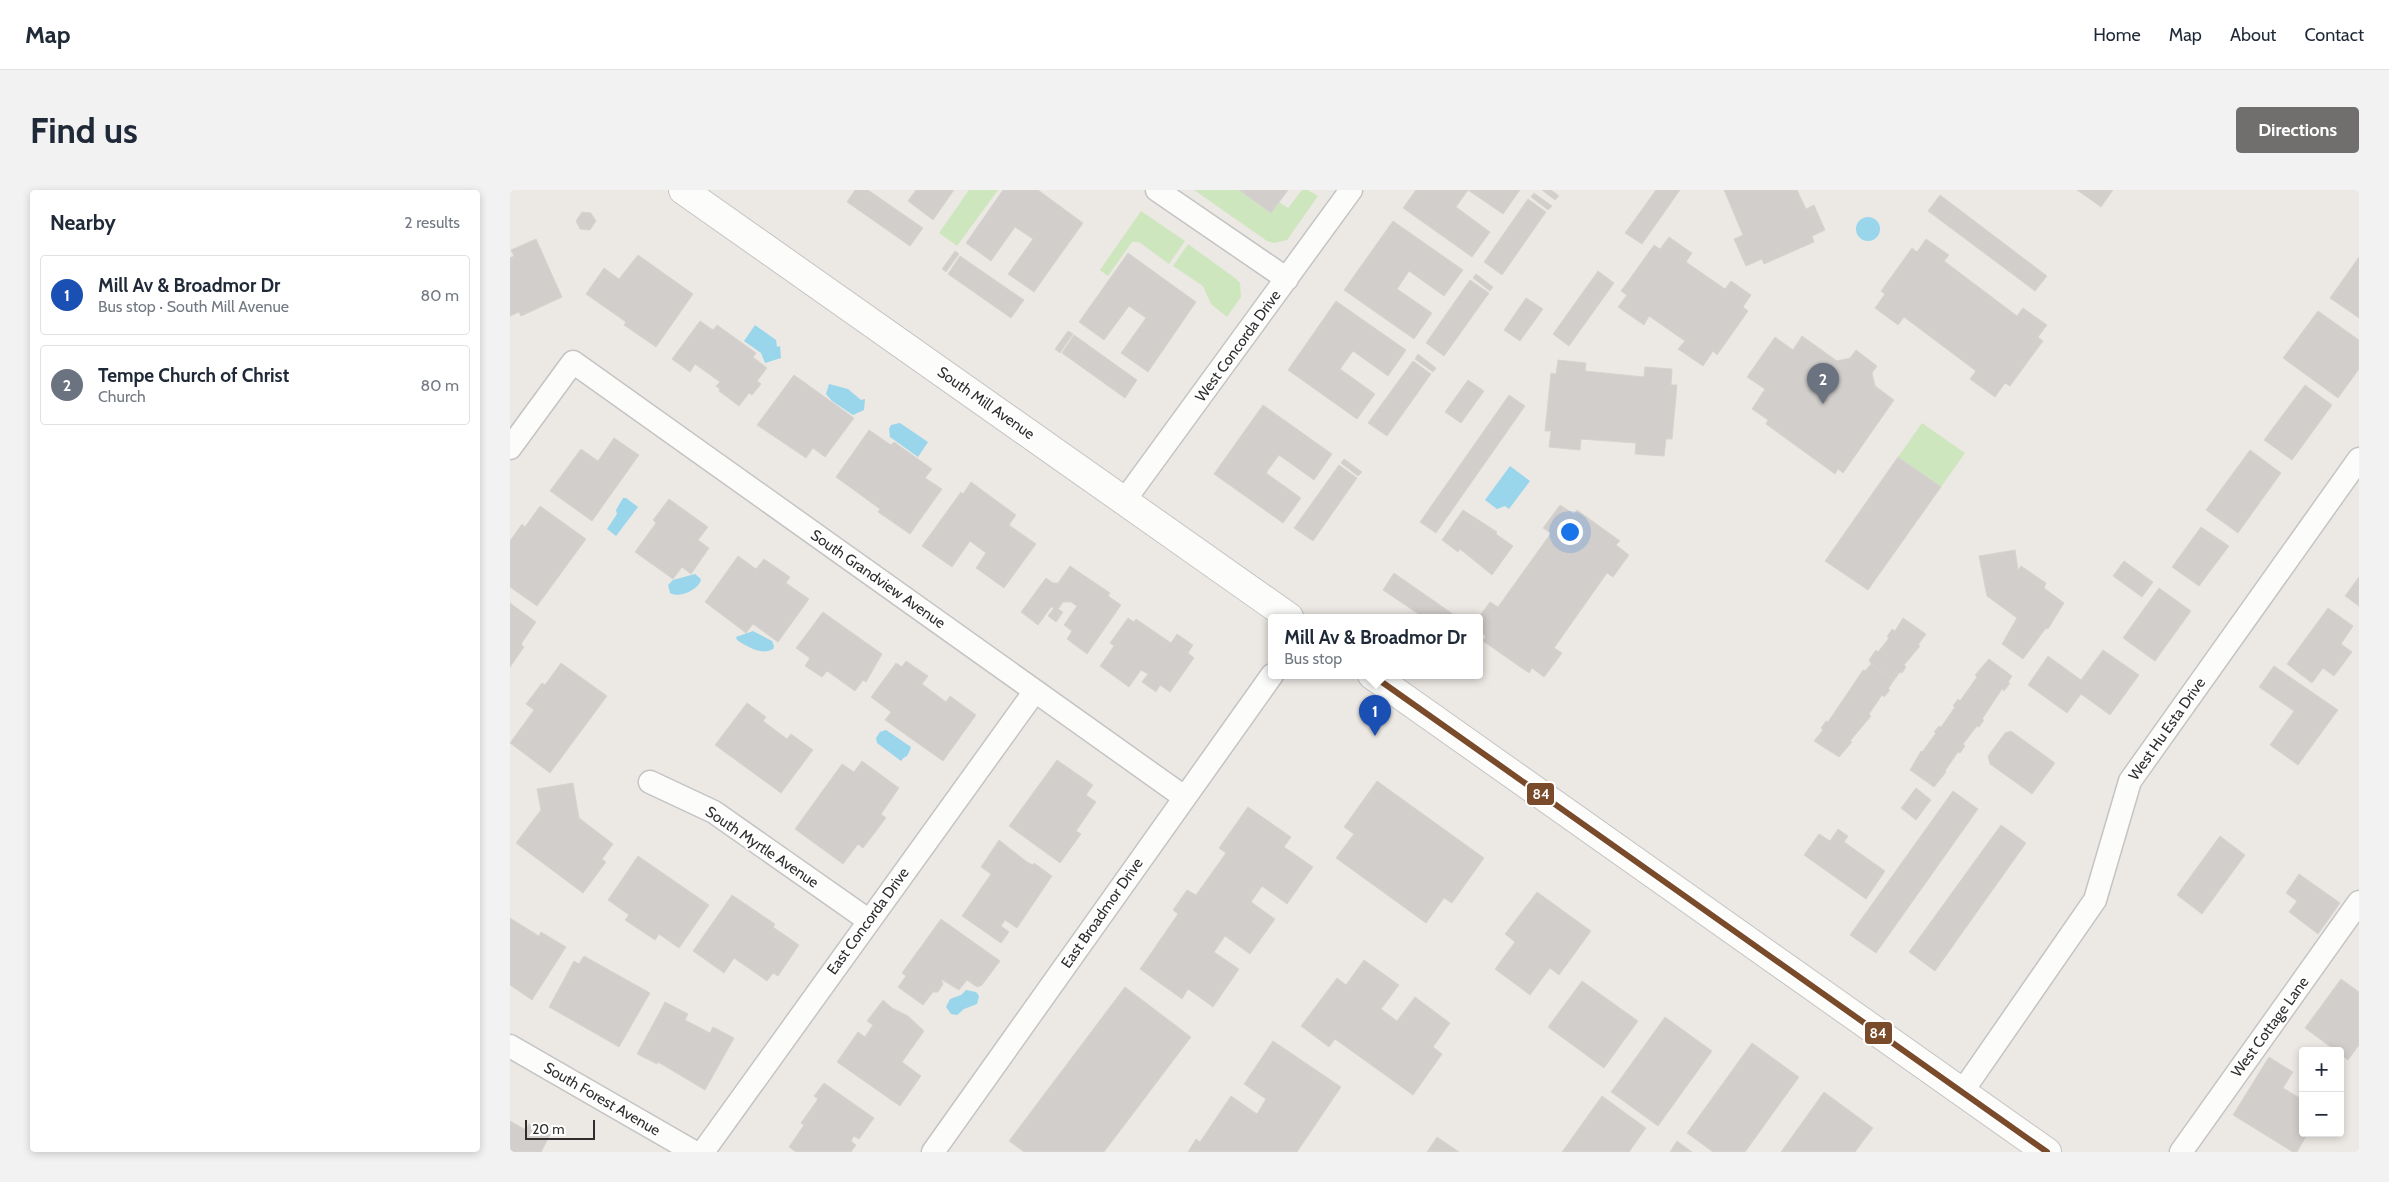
<!DOCTYPE html>
<html lang="en">
<head>
<meta charset="utf-8">
<style>
	:root { --surface:#fff; --page:#f2f2f3; --text:#1f2937; --muted:#747a83; --line:#e0e1e3; --accent:#706f6e }
	body { margin:0; font-family:Cabin,sans-serif; background:var(--page); color:var(--text) }
	.controls { position:absolute; right:15px; bottom:15px; display:grid; overflow:hidden; border-radius:5px; box-shadow:0 2px 8px #0003 }
	.controls button { width:45px; height:45px; display:grid; place-items:center; padding:0; border:0; border-bottom:1px solid var(--line); background:var(--surface); color:var(--text); font:25px sans-serif }
	.scale { position:absolute; left:15px; bottom:12px; width:70px; box-sizing:border-box; padding-left:5px; border:2px solid #2e2e2e; border-top:0; font-size:14px; line-height:18px; white-space:nowrap; color:#2e2e2e; -webkit-text-stroke:4px #fff; paint-order:stroke }
	.you { position:absolute; left:1059px; top:341px; width:18px; height:18px; margin:-12px; border:4px solid #fff; border-radius:50%; background:#1a73e8; box-shadow:0 0 0 8px #1a73e833 }
	.badge { display:grid; place-items:center; width:32px; height:32px; border-radius:50%; background:var(--accent); color:#fff; font-size:16px; font-weight:700 }
	.pin { position:absolute; translate:-50% -41px; filter:drop-shadow(0 1px 2px #0008) }
	.pin::after { content:''; position:absolute; top:26px; width:18px; height:15px; background:inherit; clip-path:polygon(0 0,100% 0,50% 100%) }
	.popup { position:absolute; left:758px; top:424px; width:215px; height:65px; box-sizing:border-box; display:grid; place-content:center; border-radius:5px; background:var(--surface); filter:drop-shadow(0 1px 4px #0005); font-size:16px; white-space:nowrap; color:var(--muted) }
	.popup b { font-size:19px; color:var(--text) }
	.popup::after { content:''; position:absolute; left:50%; top:100%; margin-left:-10px; border:10px solid transparent; border-top-color:var(--surface) }
	.list { margin:0; padding:0; list-style:none }
	h2 { display:flex; justify-content:space-between; align-items:center; height:65px; margin:0; padding:0 20px; font-size:21px }
	h2 small { font-size:16px; font-weight:400; color:var(--muted) }
	.list li { display:grid; grid-template-columns:32px 1fr auto; gap:15px; align-items:center; box-sizing:border-box; height:80px; margin:0 10px 10px; padding:0 10px; border:1px solid var(--line); border-radius:5px }
	.list b { display:block; font-size:19px; white-space:nowrap }
	.list p { margin:0; font-size:16px; white-space:nowrap; color:var(--muted) }
	.list em { font-size:16px; font-style:normal; color:var(--muted) }
	.map { position:relative; flex:none; width:1849px; height:962px; overflow:hidden; border-radius:5px }
	header { display:flex; align-items:center; gap:30px; box-sizing:border-box; height:70px; padding:0 25px; background:var(--surface); border-bottom:1px solid var(--line) }
	header strong { font-size:24px }
	nav { display:flex; gap:28px; margin-inline-start:auto; font-size:18px }
	.intro { display:flex; align-items:center; justify-content:space-between; box-sizing:border-box; height:120px; padding:0 30px }
	h1 { margin:0; font-size:35px }
	.button { padding:12px 22px; border-radius:5px; background:var(--accent); color:#fff; font-size:18px; font-weight:700 }
	main { display:flex; gap:30px; padding:0 30px }
	aside { flex:1; background:var(--surface); border-radius:5px; box-shadow:0 2px 8px #0003 }
	.map>svg:first-child { display:block }
	.green { fill:#cee6be }
	.water { fill:#99d6ec }
	.building { fill:#d1cecb; stroke:#d7d4d0 }
	.lines { fill:none; stroke-linecap:round; stroke-linejoin:round }
	.street-casing { stroke:#c5c4c5; stroke-width:25 }
	.secondary-casing { stroke:#c5c4c5; stroke-width:30 }
	.street { stroke:#fcfcfb; stroke-width:22 }
	.secondary { stroke:#fcfcfb; stroke-width:28 }
	.bus-1-casing { stroke:#fff; stroke-width:10 }
	.bus-1 { stroke:#7a4b2a; stroke-width:6 }
	.labels { text-anchor:middle; dominant-baseline:central; stroke-width:4; stroke-linejoin:round; paint-order:stroke }
	.street-label { font-size:15px; fill:#2e2e2e; stroke:#fff }
	.line-badge { stroke:#fff; stroke-width:2 }
	.badge-label { font-size:14px; text-anchor:middle; font-weight:bold; fill:#fff }
</style>
</head>
<body>
<header>
<strong>Map</strong>
<nav><a>Home</a><a>Map</a><a>About</a><a>Contact</a></nav>
</header>
<div class="intro"><h1>Find us</h1><a class="button">Directions</a></div>
<main>
<aside>
<h2>Nearby<small>2 results</small></h2>
<ul class="list">
<li><span class="badge" style="background:#1a4fb4">1</span><div><b>Mill Av &amp; Broadmor Dr</b><p>Bus stop · South Mill Avenue</p></div><em>80 m</em></li>
<li><span class="badge" style="background:#6b7280">2</span><div><b>Tempe Church of Christ</b><p>Church</p></div><em>80 m</em></li>
</ul>
</aside>
<div class="map">
<svg width="1849" height="962" viewBox="0 0 1849 962">
	<rect width="100%" height="100%" fill="#ece8e4"/>
	<path class="green" d="M 459,0 L 488,0 L 447,56 L 429,43 Z
		M 684,0 L 729,0 L 761,23 L 769,12 L 778,18 L 792,0 L 798,0 L 808,6 L 777,50 L 764,53 L 757,51 Z
		M 631,21 L 675,51 L 659,74 L 629,52 L 622,52 L 598,86 L 590,80 Z
		M 678,54 L 725,88 L 730,93 L 731,107 L 717,127 L 701,114 L 693,96 L 663,76 Z
		M 1412,233 L 1455,263 L 1431,297 L 1388,267 Z"/>
	<path class="water" d="M1346 39a12 12 0 1 1 24 0a12 12 0 1 1-24 0Z
		M 245,135 L 266,150 L 267,157 L 270,156 L 271,168 L 255,173 L 251,163 L 234,151 Z
		M 319,194 L 338,199 L 351,210 L 355,209 L 354,220 L 343,225 L 322,211 L 316,204 Z
		M 390,233 L 418,252 L 408,267 L 380,247 L 379,239 L 381,235 Z
		M 1000,276 L 1020,291 L 999,319 L 995,316 L 987,319 L 975,310 Z
		M 113,308 L 116,308 L 128,317 L 106,346 L 97,339 L 107,324 L 106,320 Z
		M 185,384 L 191,389 C 190,399 169,409 160,403 L 158,395 L 163,390 Z
		M 243,441 L 262,451 L 264,456 L 263,459 C 252,466 236,456 227,450 L 226,447 Z
		M 376,540 L 401,557 C 396,571 397,563 391,571 L 367,553 L 366,548 L 370,542 Z
		M 456,800 L 466,802 L 469,806 L 467,814 L 454,819 L 447,825 L 441,824 L 436,817 L 440,809 L 451,805 Z"/>
	<path class="building" d="M 345,0 L 358,0 L 413,38 L 400,56 L 337,12 Z
		M 406,0 L 444,0 L 423,30 L 398,11 Z
		M 493,0 L 528,0 L 573,33 L 524,102 L 498,84 L 523,49 L 505,37 L 481,71 L 456,53 Z
		M 729,0 L 778,0 L 761,23 Z
		M 906,0 L 958,0 L 946,17 L 980,42 L 962,67 L 893,18 Z
		M 958,0 L 1010,0 L 993,24 Z
		M 1032,0 L 1041,0 L 1049,6 L 1045,10 Z
		M 1146,0 L 1170,0 L 1132,54 L 1115,43 Z
		M 1214,0 L 1287,0 L 1296,19 L 1304,15 L 1315,40 L 1302,46 L 1304,52 L 1254,74 L 1252,69 L 1236,76 L 1224,49 L 1233,45 Z
		M 1567,0 L 1603,0 L 1591,17 Z
		M 1024,3 L 1042,16 L 1038,20 L 1021,7 Z
		M 1430,5 L 1537,86 L 1525,101 L 1418,21 Z
		M 1018,9 L 1036,22 L 992,85 L 974,72 Z
		M 72,22 L 81,23 L 86,31 L 80,40 L 70,39 L 66,31 Z
		M 883,31 L 953,80 L 934,106 L 899,81 L 887,99 L 922,123 L 904,149 L 834,100 Z
		M 1159,47 L 1182,63 L 1176,72 L 1215,99 L 1221,91 L 1241,105 L 1233,117 L 1238,121 L 1207,165 L 1203,161 L 1193,176 L 1168,159 L 1175,151 L 1139,126 L 1134,135 L 1108,117 L 1117,105 L 1111,101 L 1144,55 L 1150,59 Z
		M 26,49 L 52,107 L 11,126 L 9,122 L 0,126 L 0,68 L 4,66 L 1,60 Z
		M 1416,49 L 1439,65 L 1434,71 L 1507,126 L 1513,118 L 1537,135 L 1528,147 L 1533,151 L 1500,196 L 1495,193 L 1485,207 L 1460,189 L 1466,181 L 1394,127 L 1388,135 L 1365,118 L 1375,104 L 1371,101 L 1402,58 L 1407,62 Z
		M 445,61 L 449,64 L 436,82 L 432,79 Z
		M 618,63 L 686,112 L 638,182 L 611,163 L 636,128 L 619,116 L 594,150 L 569,132 Z
		M 128,65 L 183,104 L 146,157 L 114,135 L 116,132 L 76,104 L 94,78 L 109,89 Z
		M 450,66 L 514,110 L 501,128 L 438,84 Z
		M 1849,67 L 1849,128 L 1820,108 Z
		M 1088,81 L 1104,93 L 1059,156 L 1043,144 Z
		M 966,84 L 983,97 L 980,101 L 963,88 Z
		M 960,90 L 979,103 L 934,166 L 916,153 Z
		M 1016,108 L 1033,119 L 1010,151 L 994,140 Z
		M 826,111 L 896,160 L 878,186 L 843,161 L 830,179 L 865,204 L 847,229 L 778,180 Z
		M 1808,121 L 1849,150 L 1849,179 L 1828,208 L 1773,168 Z
		M 190,131 L 203,140 L 207,135 L 246,163 L 243,167 L 257,178 L 247,191 L 251,194 L 242,205 L 239,203 L 229,216 L 209,201 L 210,199 L 206,196 L 210,192 L 185,174 L 180,182 L 162,169 Z
		M 558,141 L 563,144 L 550,163 L 545,159 Z
		M 564,145 L 627,190 L 615,208 L 552,163 Z
		M 1292,146 L 1327,171 L 1340,168 L 1346,160 L 1367,176 L 1362,183 L 1365,196 L 1384,210 L 1333,283 L 1328,279 L 1325,284 L 1256,234 L 1258,230 L 1242,219 L 1255,199 L 1237,187 L 1265,147 L 1283,160 Z
		M 908,164 L 926,178 L 923,182 L 905,169 Z
		M 1048,170 L 1076,173 L 1075,181 L 1134,187 L 1135,177 L 1162,179 L 1161,195 L 1167,195 L 1162,249 L 1156,249 L 1154,266 L 1125,264 L 1126,253 L 1071,249 L 1070,260 L 1039,257 L 1041,241 L 1035,241 L 1041,183 L 1046,184 Z
		M 903,171 L 921,184 L 877,246 L 858,233 Z
		M 284,185 L 344,228 L 315,267 L 303,258 L 296,268 L 247,235 Z
		M 958,190 L 974,201 L 951,233 L 935,222 Z
		M 1795,195 L 1822,215 L 1782,270 L 1754,250 Z
		M 999,205 L 1015,216 L 926,343 L 910,332 Z
		M 753,215 L 822,264 L 804,290 L 769,265 L 756,283 L 791,308 L 773,333 L 704,284 Z
		M 359,240 L 381,255 L 384,252 L 422,279 L 415,288 L 432,299 L 400,344 L 368,322 L 370,319 L 326,287 Z
		M 104,248 L 129,265 L 82,331 L 40,301 L 71,259 L 88,271 Z
		M 1740,260 L 1771,283 L 1728,343 L 1696,320 Z
		M 1388,267 L 1431,297 L 1358,400 L 1315,371 Z
		M 834,269 L 852,282 L 848,286 L 831,273 Z
		M 829,275 L 847,288 L 803,351 L 784,338 Z
		M 461,292 L 506,325 L 499,335 L 526,354 L 494,398 L 466,378 L 476,363 L 460,351 L 442,377 L 412,356 L 451,302 L 453,304 Z
		M 159,309 L 198,337 L 188,350 L 199,358 L 181,384 L 172,377 L 163,389 L 125,362 L 146,333 L 143,330 Z
		M 1050,315 L 1064,324 L 1067,320 L 1110,351 L 1106,355 L 1119,365 L 1103,387 L 1097,383 L 1044,458 L 1052,463 L 1034,487 L 1022,478 L 1019,483 L 973,451 L 976,446 L 969,441 L 969,427 L 980,412 L 988,417 L 1041,343 L 1033,338 Z
		M 30,316 L 76,349 L 27,416 L 0,397 L 0,351 L 12,334 L 15,337 Z
		M 953,320 L 987,342 L 986,344 L 1003,356 L 982,385 L 950,359 L 948,362 L 932,350 Z
		M 1691,337 L 1719,356 L 1689,396 L 1662,377 Z
		M 1505,360 L 1508,380 L 1511,376 L 1536,393 L 1534,398 L 1554,413 L 1538,439 L 1536,438 L 1513,469 L 1492,454 L 1507,428 L 1477,406 L 1469,366 Z
		M 228,366 L 246,379 L 254,369 L 280,387 L 276,393 L 299,409 L 268,452 L 243,434 L 236,443 L 195,412 Z
		M 1614,371 L 1643,392 L 1632,407 L 1603,386 Z
		M 560,376 L 600,403 L 598,406 L 611,415 L 577,464 L 557,449 L 562,441 L 554,435 L 567,416 L 561,412 L 553,412 L 548,419 L 553,422 L 546,432 L 538,426 L 544,418 L 541,417 L 528,435 L 511,422 L 536,388 L 543,393 L 548,393 Z
		M 884,383 L 947,427 L 913,427 L 873,400 Z
		M 1849,387 L 1849,416 L 1835,406 Z
		M 1649,398 L 1681,421 L 1645,471 L 1613,448 Z
		M 0,413 L 26,432 L 11,454 L 14,457 L 0,477 Z
		M 1818,418 L 1843,436 L 1831,454 L 1842,462 L 1824,486 L 1813,478 L 1802,493 L 1777,474 Z
		M 313,422 L 372,464 L 356,492 L 353,490 L 345,501 L 317,481 L 312,487 L 295,476 L 300,468 L 286,458 Z
		M 618,428 L 624,432 L 626,429 L 661,453 L 667,444 L 683,455 L 678,463 L 684,468 L 660,502 L 650,495 L 646,502 L 632,492 L 638,484 L 631,480 L 619,497 L 590,476 L 604,456 L 600,453 Z
		M 1393,428 L 1416,444 L 1408,455 L 1410,456 L 1394,475 L 1396,477 L 1392,483 L 1390,482 L 1384,490 L 1361,474 L 1359,470 L 1366,460 L 1368,462 L 1379,448 L 1377,447 L 1382,439 L 1385,441 Z
		M 1593,460 L 1629,485 L 1600,525 L 1571,504 L 1557,523 L 1518,495 L 1538,466 L 1571,490 Z
		M 1479,469 L 1502,486 L 1498,492 L 1500,493 L 1494,501 L 1492,499 L 1472,529 L 1474,530 L 1469,537 L 1467,536 L 1453,554 L 1455,556 L 1450,563 L 1448,562 L 1435,581 L 1436,582 L 1424,597 L 1400,580 L 1411,561 L 1412,562 L 1426,543 L 1424,542 L 1429,536 L 1431,537 L 1445,517 L 1443,516 L 1448,509 L 1450,511 L 1467,487 L 1465,485 Z
		M 396,471 L 418,486 L 412,494 L 436,512 L 440,506 L 466,525 L 433,571 L 375,530 L 381,522 L 361,507 L 386,473 L 392,477 Z
		M 51,473 L 97,506 L 40,583 L 0,553 L 24,520 L 16,514 L 32,493 L 35,495 Z
		M 1361,474 L 1384,490 L 1378,499 L 1380,500 L 1374,507 L 1372,505 L 1359,524 L 1361,526 L 1340,551 L 1342,552 L 1329,567 L 1304,551 L 1313,540 L 1311,538 L 1316,531 L 1318,532 L 1353,480 L 1355,481 Z
		M 1764,476 L 1828,520 L 1788,575 L 1760,555 L 1784,521 L 1749,497 Z
		M 237,513 L 256,527 L 253,531 L 277,549 L 281,544 L 303,560 L 271,603 L 205,555 Z
		M 1501,541 L 1545,573 L 1522,604 L 1480,574 L 1478,566 L 1495,543 Z
		M 547,570 L 583,595 L 576,605 L 586,612 L 566,641 L 571,644 L 550,673 L 499,636 Z
		M 352,571 L 389,598 L 371,624 L 376,628 L 353,658 L 348,654 L 333,674 L 285,639 L 332,574 L 344,582 Z
		M 867,591 L 974,668 L 942,713 L 934,708 L 916,733 L 826,668 L 844,644 L 834,637 Z
		M 63,593 L 69,628 L 103,654 L 92,669 L 96,672 L 73,703 L 6,653 L 31,620 L 27,599 Z
		M 1406,598 L 1421,610 L 1406,630 L 1391,618 Z
		M 1443,601 L 1468,619 L 1366,763 L 1340,745 Z
		M 738,617 L 781,647 L 774,657 L 803,677 L 777,714 L 752,696 L 741,712 L 765,729 L 740,764 L 715,746 L 704,762 L 729,779 L 703,817 L 678,799 L 672,809 L 630,779 L 668,724 L 663,720 L 677,700 L 686,705 L 716,663 L 709,658 Z
		M 1491,635 L 1516,653 L 1425,781 L 1399,762 Z
		M 1328,639 L 1338,646 L 1334,652 L 1375,681 L 1356,709 L 1294,665 L 1309,644 L 1320,651 Z
		M 1710,646 L 1735,665 L 1692,724 L 1667,705 Z
		M 489,650 L 517,672 L 523,675 L 524,673 L 542,686 L 507,738 L 495,730 L 491,736 L 499,742 L 491,753 L 452,726 L 481,684 L 471,677 Z
		M 128,666 L 199,715 L 169,758 L 149,744 L 145,750 L 115,730 L 119,725 L 98,710 Z
		M 1789,684 L 1830,713 L 1808,744 L 1779,722 L 1787,711 L 1776,703 Z
		M 1027,702 L 1081,741 L 1049,785 L 1040,778 L 1020,805 L 985,779 L 1005,752 L 995,744 Z
		M 222,705 L 265,734 L 263,737 L 289,755 L 268,786 L 263,783 L 257,791 L 224,768 L 214,783 L 183,761 Z
		M 0,728 L 29,746 L 31,742 L 56,757 L 22,810 L 0,795 Z
		M 431,729 L 490,771 L 472,795 L 467,797 L 457,790 L 449,800 L 431,789 L 433,794 L 428,802 L 423,802 L 413,815 L 388,797 L 396,786 L 392,783 Z
		M 74,766 L 140,803 L 109,857 L 39,817 L 64,771 L 69,774 Z
		M 854,770 L 889,795 L 871,819 L 887,831 L 905,807 L 940,833 L 923,857 L 932,864 L 903,905 L 825,849 L 819,857 L 791,836 L 827,788 L 836,795 Z
		M 1831,789 L 1849,802 L 1849,855 L 1838,870 L 1830,864 L 1830,861 L 1826,861 L 1795,838 Z
		M 1072,791 L 1128,831 L 1094,878 L 1038,837 Z
		M 615,797 L 681,847 L 594,962 L 514,962 L 499,951 Z
		M 373,810 L 382,818 L 398,826 L 414,841 L 392,872 L 411,886 L 390,916 L 327,872 L 348,842 L 355,847 L 363,835 L 357,831 Z
		M 155,812 L 178,824 L 175,830 L 200,843 L 203,837 L 224,848 L 195,900 L 148,872 L 147,874 L 127,864 Z
		M 1155,827 L 1202,861 L 1148,936 L 1101,902 Z
		M 763,851 L 831,897 L 787,962 L 678,962 L 686,949 L 690,952 L 721,906 L 747,924 L 756,909 L 734,894 Z
		M 1242,853 L 1289,887 L 1235,962 L 1203,962 L 1177,943 Z
		M 1759,867 L 1783,882 L 1773,898 L 1793,910 L 1793,924 L 1790,929 L 1793,930 L 1793,943 L 1798,943 L 1787,962 L 1783,962 L 1723,925 Z
		M 314,893 L 364,928 L 349,949 L 344,946 L 341,951 L 346,955 L 341,962 L 286,962 L 279,957 L 294,935 L 291,933 L 308,909 L 304,906 Z
		M 1314,902 L 1363,938 L 1345,962 L 1271,962 Z
		M 1092,906 L 1136,938 L 1119,962 L 1052,962 Z
		M 0,931 L 16,940 L 19,934 L 40,945 L 31,962 L 0,962 Z
		M 927,947 L 949,962 L 917,962 Z
		M 1167,951 L 1182,962 L 1160,962 Z"/>
	<g class="lines">
		<g class="street-casing">
			<path id="street" d="M 647,0 L 777,89
				M 0,258 L 63,172 L 674,607
				M 614,311 L 841,0
				M 140,592 L 204,622 L 358,730
				M 0,856 L 184,962
				M 1452,902 L 1585,710 L 1620,591 L 1849,269
				M 193,962 L 525,501
				M 423,962 L 762,485
				M 1671,962 L 1849,712"/>
		</g>
		<g class="secondary-casing">
			<path id="secondary" d="M 173,0 L 779,427
				M 862,485 L 1537,962"/>
		</g>
		<use href="#street" class="street"/>
		<use href="#secondary" class="secondary"/>
		<g class="bus-1-casing">
			<path id="bus-1" d="M 862,485 L 1537,962"/>
		</g>
		<use href="#bus-1" class="bus-1"/>
	</g>
	<g class="labels">
		<g class="street-label">
			<text transform="translate(728 156) rotate(-54)">West Concorda Drive</text>
			<text transform="translate(476 213) rotate(35)">South Mill Avenue</text>
			<text transform="translate(368 389) rotate(35)">South Grandview Avenue</text>
			<text transform="translate(1657 539) rotate(-55)">West Hu Esta Drive</text>
			<text transform="translate(252 657) rotate(34)">South Myrtle Avenue</text>
			<text transform="translate(592 723) rotate(-55)">East Broadmor Drive</text>
			<text transform="translate(358 731) rotate(-54)">East Concorda Drive</text>
			<text transform="translate(1760 837) rotate(-54)">West Cottage Lane</text>
			<text transform="translate(92 909) rotate(30)">South Forest Avenue</text>
		</g>
	</g>
	<g class="line-badge">
		<rect x="1016" y="592" width="29" height="24" rx="5" fill="#7a4b2a"/>
		<rect x="1354" y="831" width="29" height="24" rx="5" fill="#7a4b2a"/>
	</g>
	<g class="badge-label">
		<text x="1031" y="609">84</text>
		<text x="1368" y="848">84</text>
	</g>
</svg>
<div class="controls">
<button>+</button>
<button>−</button>
</div>
<div class="scale">20 m</div>
<div class="you"></div>
<div class="pin badge" style="left:865px;top:546px;background:#1a4fb4">1</div>
<div class="popup"><b>Mill Av &amp; Broadmor Dr</b>Bus stop</div>
<div class="pin badge" style="left:1313px;top:214px;background:#6b7280">2</div>
</div>
</main>
</body>
</html>
